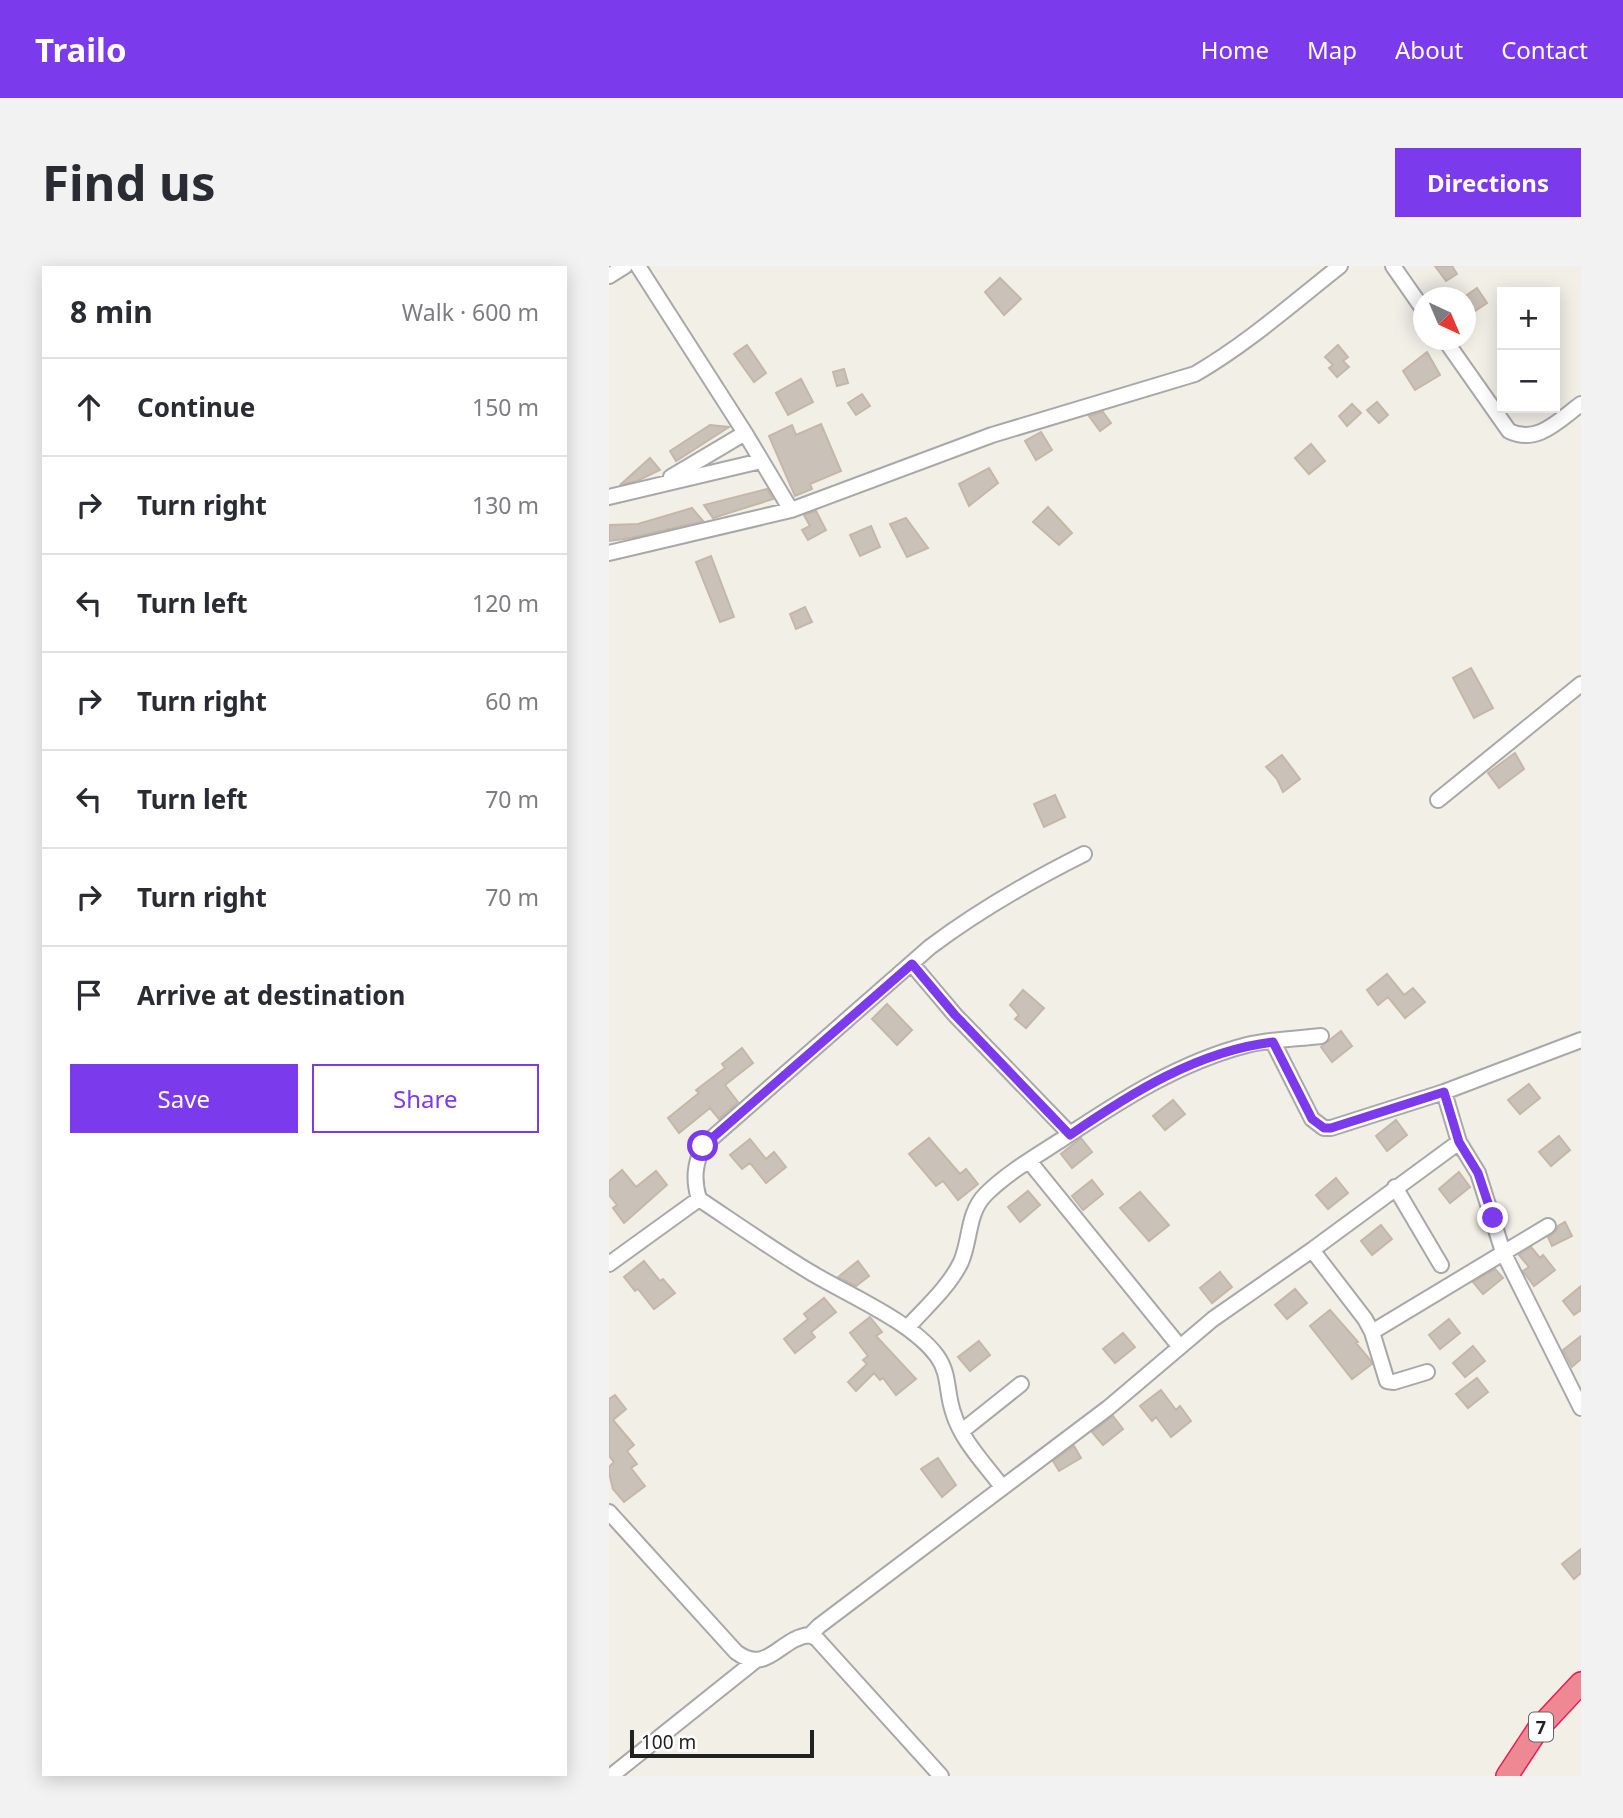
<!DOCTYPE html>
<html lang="en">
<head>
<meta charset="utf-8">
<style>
	:root { --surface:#fff; --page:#f2f2f3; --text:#2b2b33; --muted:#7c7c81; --line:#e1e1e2; --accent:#7c3aed }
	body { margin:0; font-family:"Noto Sans",sans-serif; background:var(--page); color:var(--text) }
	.controls { position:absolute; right:21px; top:21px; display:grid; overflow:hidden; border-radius:0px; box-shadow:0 4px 18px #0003 }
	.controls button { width:63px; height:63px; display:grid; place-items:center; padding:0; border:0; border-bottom:2px solid var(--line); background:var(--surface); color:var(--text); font:35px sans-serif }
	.compass { position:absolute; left:804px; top:21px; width:63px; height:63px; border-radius:50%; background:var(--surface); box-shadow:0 4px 18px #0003; rotate:136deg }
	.scale { position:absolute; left:21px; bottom:18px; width:184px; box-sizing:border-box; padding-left:7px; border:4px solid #212121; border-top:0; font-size:19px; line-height:24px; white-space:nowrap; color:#212121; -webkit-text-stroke:5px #fff; paint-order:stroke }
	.stop { position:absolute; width:21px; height:21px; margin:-16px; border:5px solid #7c3aed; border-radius:50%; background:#fff }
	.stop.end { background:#7c3aed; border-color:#fff; box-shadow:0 2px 7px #0008 }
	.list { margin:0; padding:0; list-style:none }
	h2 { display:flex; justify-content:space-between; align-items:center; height:91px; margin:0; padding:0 28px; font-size:30px }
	h2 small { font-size:23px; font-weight:400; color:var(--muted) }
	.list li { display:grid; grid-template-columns:46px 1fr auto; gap:21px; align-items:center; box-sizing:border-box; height:98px; padding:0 28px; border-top:2px solid var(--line) }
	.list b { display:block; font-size:26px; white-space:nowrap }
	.list em { font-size:23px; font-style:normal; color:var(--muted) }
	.actions { display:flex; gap:14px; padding:21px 28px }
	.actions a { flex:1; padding:16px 0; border:2px solid var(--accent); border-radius:0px; text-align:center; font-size:24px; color:var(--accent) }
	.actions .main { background:var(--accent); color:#fff }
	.icon { flex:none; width:38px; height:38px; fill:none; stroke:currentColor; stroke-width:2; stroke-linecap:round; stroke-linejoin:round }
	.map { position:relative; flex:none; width:972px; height:1510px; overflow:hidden; border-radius:0px }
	header { display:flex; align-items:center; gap:42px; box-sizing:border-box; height:98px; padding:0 35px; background:var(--accent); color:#fff }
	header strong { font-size:33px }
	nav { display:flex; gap:38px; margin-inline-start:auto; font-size:24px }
	.intro { display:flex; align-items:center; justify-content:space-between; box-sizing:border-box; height:168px; padding:0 42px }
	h1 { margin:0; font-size:49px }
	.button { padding:18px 32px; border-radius:0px; background:var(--accent); color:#fff; font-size:24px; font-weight:700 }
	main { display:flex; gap:42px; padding:0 42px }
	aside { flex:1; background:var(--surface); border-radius:0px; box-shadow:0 4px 18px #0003 }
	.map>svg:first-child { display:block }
	.building { fill:#cac2b9; stroke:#c5b7a8; stroke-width:2 }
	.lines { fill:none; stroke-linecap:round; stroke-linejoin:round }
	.minor-casing { stroke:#a8a8a8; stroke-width:18 }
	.highway-casing { stroke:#e91a51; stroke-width:24 }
	.minor { stroke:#fff; stroke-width:14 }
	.highway { stroke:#ee8994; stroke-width:21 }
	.route { stroke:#7c3aed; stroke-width:9 }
	.labels { text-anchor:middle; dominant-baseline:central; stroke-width:7; stroke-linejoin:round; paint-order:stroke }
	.shield { fill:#fff; stroke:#646464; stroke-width:2 }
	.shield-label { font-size:18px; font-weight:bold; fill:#212121 }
</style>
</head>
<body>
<header>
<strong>Trailo</strong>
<nav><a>Home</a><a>Map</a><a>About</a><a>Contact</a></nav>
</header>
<div class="intro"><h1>Find us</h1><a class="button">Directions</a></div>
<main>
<aside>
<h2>8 min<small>Walk · 600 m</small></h2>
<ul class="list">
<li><svg class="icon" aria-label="ahead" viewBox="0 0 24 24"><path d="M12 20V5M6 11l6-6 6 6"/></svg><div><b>Continue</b></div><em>150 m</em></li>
<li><svg class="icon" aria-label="right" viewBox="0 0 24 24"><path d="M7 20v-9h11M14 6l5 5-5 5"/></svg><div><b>Turn right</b></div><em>130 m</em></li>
<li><svg class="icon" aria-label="left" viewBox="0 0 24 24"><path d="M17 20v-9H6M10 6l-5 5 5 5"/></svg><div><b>Turn left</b></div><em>120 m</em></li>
<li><svg class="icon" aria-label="right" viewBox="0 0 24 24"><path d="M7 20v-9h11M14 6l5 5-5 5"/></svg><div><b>Turn right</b></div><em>60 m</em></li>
<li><svg class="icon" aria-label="left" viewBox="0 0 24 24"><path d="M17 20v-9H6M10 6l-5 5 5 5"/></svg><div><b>Turn left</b></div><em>70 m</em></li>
<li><svg class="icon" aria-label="right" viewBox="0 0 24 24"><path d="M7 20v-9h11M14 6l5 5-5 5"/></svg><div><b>Turn right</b></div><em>70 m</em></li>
<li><svg class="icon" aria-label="arrive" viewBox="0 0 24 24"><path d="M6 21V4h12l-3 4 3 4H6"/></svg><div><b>Arrive at destination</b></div></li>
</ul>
<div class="actions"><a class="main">Save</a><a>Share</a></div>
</aside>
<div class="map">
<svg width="972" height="1510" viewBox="0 0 972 1510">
	<rect width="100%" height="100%" fill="#f2efe7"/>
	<path class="building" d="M 826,0 L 843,0 L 848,8 L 837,15 Z
		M 391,12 L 412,33 L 395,49 L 376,26 Z
		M 868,22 L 878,37 L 863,47 L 857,37 L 857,32 L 854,32 Z
		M 138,79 L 157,107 L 145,116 L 125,88 Z
		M 729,79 L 739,91 L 734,95 L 740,101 L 728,111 L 720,102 L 724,99 L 716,91 Z
		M 818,86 L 831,109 L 806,124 L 794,105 Z
		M 235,103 L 239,117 L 228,120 L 224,106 Z
		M 192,113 L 204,136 L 179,149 L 167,127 Z
		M 253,128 L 261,140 L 247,149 L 239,137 Z
		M 768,136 L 779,149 L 770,157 L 758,144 Z
		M 743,138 L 752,147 L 738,160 L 730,150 Z
		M 494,146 L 502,157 L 491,165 L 480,150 Z
		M 212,158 L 232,205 L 201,218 L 203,223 L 186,230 L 160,170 L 183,159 L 187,169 Z
		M 101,159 L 120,161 L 67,195 L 61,185 Z
		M 432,166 L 443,184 L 427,194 L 416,175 Z
		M 702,178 L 716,195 L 700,208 L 686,192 Z
		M 41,192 L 51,204 L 28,215 L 11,219 Z
		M 380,202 L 389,217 L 360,240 L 350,218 Z
		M 158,223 L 164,233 L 104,252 L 95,239 Z
		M 439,241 L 463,267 L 450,279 L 424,256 Z
		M 83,242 L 94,255 L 22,272 L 0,275 L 0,259 L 29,258 Z
		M 207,245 L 217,264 L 199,274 L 193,264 L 201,260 L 195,249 Z
		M 297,252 L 319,282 L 298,291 L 281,258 Z
		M 262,260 L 271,281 L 251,290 L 241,269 Z
		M 102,290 L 125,351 L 111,356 L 87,296 Z
		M 196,341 L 203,356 L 187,363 L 181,348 Z
		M 862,402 L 884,442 L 865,452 L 844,412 Z
		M 906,487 L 915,503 L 890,522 L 879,507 Z
		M 673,489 L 691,513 L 674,526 L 668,513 L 657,501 Z
		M 446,529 L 456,551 L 435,561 L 425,538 Z
		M 778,708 L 795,729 L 804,722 L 816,736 L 796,752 L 779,731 L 769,739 L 758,724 Z
		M 414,724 L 435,742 L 417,762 L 406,753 L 410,749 L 401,739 Z
		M 278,738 L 303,764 L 288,779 L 263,753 Z
		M 732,765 L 743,780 L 723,796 L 712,781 Z
		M 133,782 L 144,797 L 116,819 L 129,836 L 110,853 L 101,842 L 70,867 L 59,852 L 90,827 L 87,824 L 116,802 L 113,798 Z
		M 920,818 L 931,832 L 911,848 L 899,834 Z
		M 564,834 L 576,848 L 556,864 L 544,850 Z
		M 787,854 L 798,869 L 778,885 L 767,870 Z
		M 950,870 L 961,884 L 942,900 L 930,886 Z
		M 320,872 L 351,908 L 357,903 L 369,918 L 349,934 L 334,915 L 327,920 L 300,888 Z
		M 472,872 L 483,886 L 463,902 L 452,888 Z
		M 141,873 L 157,893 L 165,886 L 177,901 L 157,917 L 141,897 L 133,903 L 121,889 Z
		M 13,904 L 27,921 L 47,905 L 58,919 L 15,957 L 4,942 L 8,939 L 0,929 L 0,915 Z
		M 850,906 L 861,921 L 841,937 L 830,923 Z
		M 727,912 L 739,927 L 719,943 L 707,929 Z
		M 483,914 L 494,928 L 474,944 L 463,930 Z
		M 419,925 L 431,939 L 411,956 L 399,941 Z
		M 531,926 L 560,959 L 540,975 L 511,942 Z
		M 956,956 L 963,970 L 943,980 L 939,971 L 947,965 L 949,960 Z
		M 772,959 L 783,973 L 763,989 L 752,975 Z
		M 922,981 L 931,992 L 934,989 L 946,1004 L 925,1020 L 914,1005 L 920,1001 L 910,989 Z
		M 35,995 L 51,1015 L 54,1013 L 66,1027 L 45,1043 L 29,1023 L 26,1025 L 15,1011 Z
		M 249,995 L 260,1010 L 247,1020 L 229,1011 Z
		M 886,1003 L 894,1012 L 874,1028 L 864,1016 Z
		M 611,1006 L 623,1021 L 603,1037 L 591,1022 Z
		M 972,1020 L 972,1044 L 965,1049 L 954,1035 Z
		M 686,1023 L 698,1037 L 678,1053 L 666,1039 Z
		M 215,1032 L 227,1046 L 202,1066 L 206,1071 L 186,1087 L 175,1073 L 199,1053 L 195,1048 Z
		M 721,1044 L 749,1076 L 747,1077 L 762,1095 L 763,1098 L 743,1113 L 701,1060 Z
		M 261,1051 L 273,1066 L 267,1070 L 307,1113 L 287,1129 L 274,1112 L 271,1114 L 265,1107 L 247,1125 L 239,1116 L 258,1098 L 254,1094 L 259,1090 L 241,1067 Z
		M 840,1053 L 851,1067 L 831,1083 L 820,1069 Z
		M 514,1067 L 526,1081 L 506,1097 L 494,1083 Z
		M 972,1070 L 972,1093 L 963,1101 L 954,1084 Z
		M 370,1075 L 381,1089 L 361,1105 L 349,1091 Z
		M 864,1080 L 876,1095 L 856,1111 L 844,1097 Z
		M 868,1112 L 879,1126 L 859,1142 L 847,1128 Z
		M 552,1124 L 567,1144 L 571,1140 L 582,1155 L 562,1171 L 547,1151 L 543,1155 L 531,1140 Z
		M 6,1129 L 17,1143 L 4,1154 L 25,1179 L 18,1185 L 28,1198 L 22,1202 L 36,1220 L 15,1236 L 4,1223 L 0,1207 L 0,1201 L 5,1196 L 0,1190 L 0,1133 Z
		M 504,1150 L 514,1163 L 494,1179 L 483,1166 Z
		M 465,1180 L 472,1192 L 450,1205 L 444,1195 Z
		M 329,1192 L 347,1219 L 333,1231 L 312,1203 Z
		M 972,1283 L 972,1307 L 965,1313 L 953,1298 Z"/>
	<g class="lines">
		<g class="minor-casing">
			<path id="minor" d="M 29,0 L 136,167 L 182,244
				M 784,0 L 814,43
				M 0,10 L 16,0
				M 836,74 L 900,165 C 928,179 950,154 972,138
				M 62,211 L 136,167
				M 0,231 L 152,195
				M 0,287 L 182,244 L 383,169 L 586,108 C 638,78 684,37 731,0
				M 829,534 L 972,418
				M 303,698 L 346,749 L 461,868
				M 664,776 L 703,853 L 715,862 L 722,862 L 835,826 L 972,774
				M 835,826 L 850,876
				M 420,895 L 571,1081
				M 786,921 L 832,999
				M 703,984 L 756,1053 L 763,1066 L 778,1115 L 785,1116 L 818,1106
				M 0,998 L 90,933
				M 298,1062 C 316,1042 340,1021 352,996 C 362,973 358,947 377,928 C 399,906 429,889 455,872 C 512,834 571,796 638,779 C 662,773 688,773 712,770
				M 763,1066 L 939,960
				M 353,1165 L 412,1118
				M 393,1221 C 376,1198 352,1174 344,1146 C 337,1126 341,1108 328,1090 C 302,1055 239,1029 201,1006 C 163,983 126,957 90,933 C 84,913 86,898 94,880 L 321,681 C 369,645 421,615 475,588
				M 0,1246 L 127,1386 C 159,1410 171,1371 201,1369 L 208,1373 L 332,1510
				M 201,1369 L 210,1360 L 499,1142 L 604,1053 L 703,984 L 850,876 L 869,907 L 894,986 L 972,1142
				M 2,1510 L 146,1395"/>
		</g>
		<g class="highway-casing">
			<path id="highway" d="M 898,1510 L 929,1463 L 972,1417"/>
		</g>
		<use href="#minor" class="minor"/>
		<use href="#highway" class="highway"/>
	</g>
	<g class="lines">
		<path class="route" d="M 94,880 L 303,698 L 346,749 L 461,869 C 522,827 589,785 664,776 L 703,853 L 715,862 L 722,862 L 835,826 L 850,876 L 869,907 L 884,952"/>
	</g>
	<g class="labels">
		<rect class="shield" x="920" y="1446.5" width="24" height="29" rx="5"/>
		<g class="shield-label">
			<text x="932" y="1461">7</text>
		</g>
	</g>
</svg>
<div class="controls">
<button>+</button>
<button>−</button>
</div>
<svg class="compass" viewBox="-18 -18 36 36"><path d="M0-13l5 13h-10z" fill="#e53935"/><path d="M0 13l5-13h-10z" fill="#7c7c81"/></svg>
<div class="scale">100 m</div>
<div class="stop" style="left:94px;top:880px"></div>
<div class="stop end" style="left:884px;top:952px"></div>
</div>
</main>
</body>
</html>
